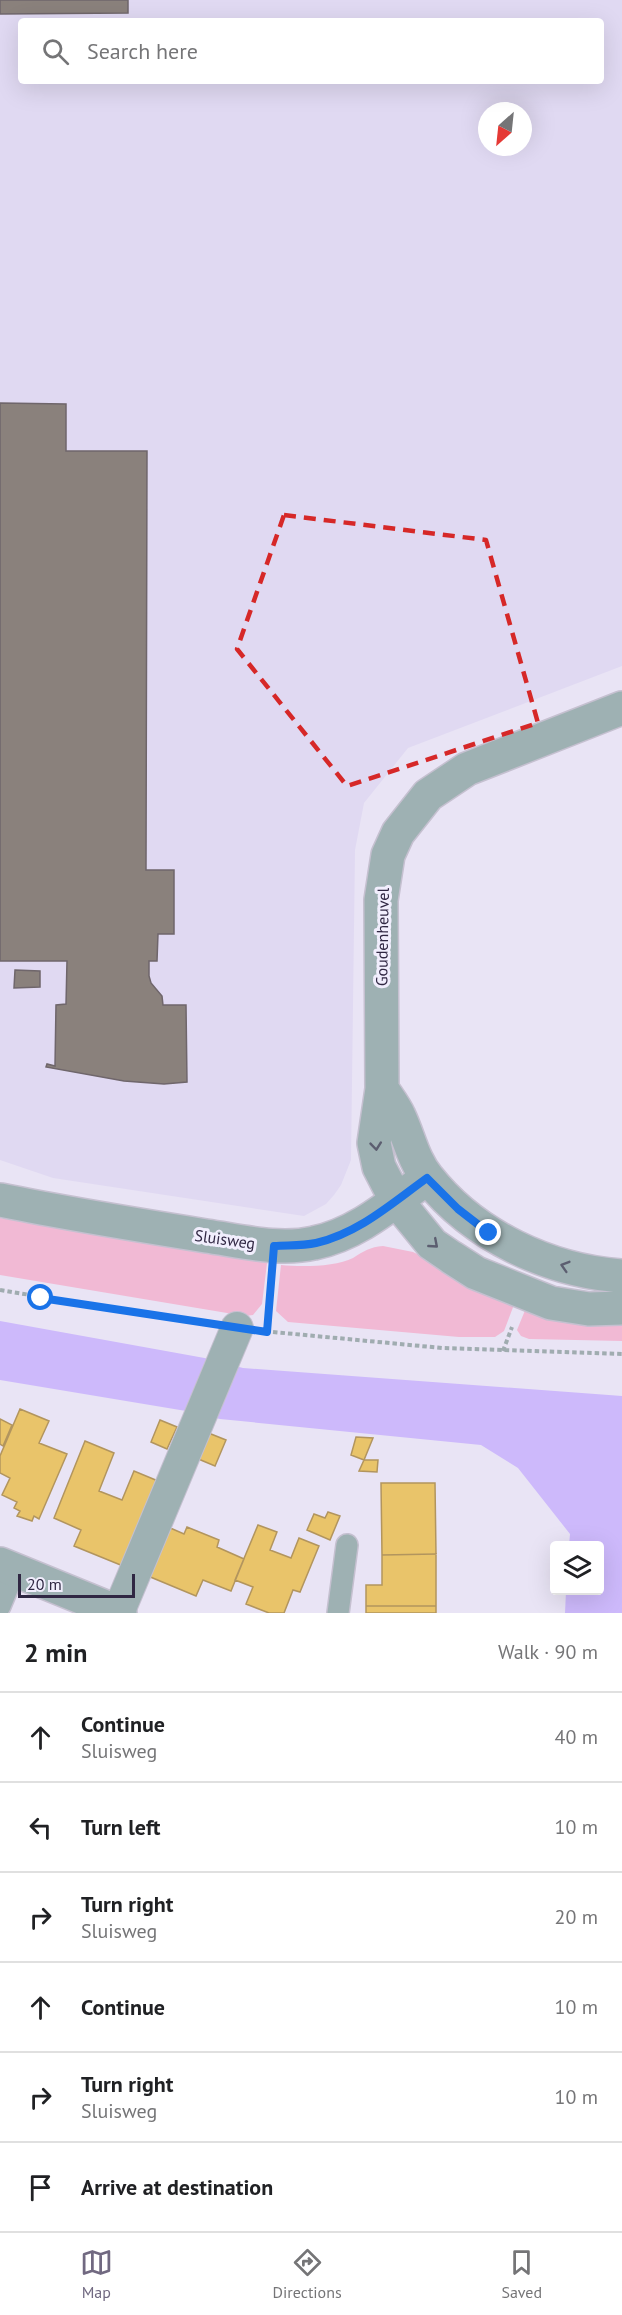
<!DOCTYPE html>
<html lang="en">
<head>
<meta charset="utf-8">
<style>
	:root { --surface:#fff; --page:#f2f2f2; --text:#202124; --muted:#757577; --line:#e0e0e0; --accent:#716981 }
	body { margin:0; font-family:"PT Sans",sans-serif; background:var(--page); color:var(--text) }
	.controls { position:absolute; right:18px; bottom:18px; display:grid; overflow:hidden; border-radius:6px; box-shadow:0 6px 24px #0002 }
	.controls button { width:54px; height:54px; display:grid; place-items:center; padding:0; border:0; border-bottom:2px solid var(--line); background:var(--surface); color:var(--text); font:30px sans-serif }
	.compass { position:absolute; left:478px; top:102px; width:54px; height:54px; border-radius:50%; background:var(--surface); box-shadow:0 6px 24px #0002; rotate:207deg }
	.scale { position:absolute; left:18px; bottom:15px; width:117px; box-sizing:border-box; padding-left:6px; border:3px solid #302743; border-top:0; font-size:16px; line-height:21px; white-space:nowrap; color:#302743; -webkit-text-stroke:4px #f1eefd; paint-order:stroke }
	.stop { position:absolute; width:18px; height:18px; margin:-14px; border:4px solid #1a73e8; border-radius:50%; background:#fff }
	.stop.end { background:#1a73e8; border-color:#fff; box-shadow:0 2px 6px #0008 }
	.list { margin:0; padding:0; list-style:none }
	h2 { display:flex; justify-content:space-between; align-items:center; height:78px; margin:0; padding:0 24px; font-size:26px }
	h2 small { font-size:20px; font-weight:400; color:var(--muted) }
	.list li { display:grid; grid-template-columns:39px 1fr auto; gap:18px; align-items:center; box-sizing:border-box; height:90px; padding:0 24px; border-top:2px solid var(--line) }
	.list b { display:block; font-size:22px; white-space:nowrap }
	.list p { margin:0; font-size:20px; white-space:nowrap; color:var(--muted) }
	.list em { font-size:20px; font-style:normal; color:var(--muted) }
	.icon { flex:none; width:33px; height:33px; fill:none; stroke:currentColor; stroke-width:2; stroke-linecap:round; stroke-linejoin:round }
	.map { position:relative; flex:none; width:622px; height:1613px; overflow:hidden }
	.search { position:absolute; background:var(--surface); box-shadow:0 6px 24px #0002; left:18px; right:18px; top:18px; height:66px; display:flex; align-items:center; gap:15px; box-sizing:border-box; padding:0 21px; border-radius:6px; color:var(--muted); font-size:22px }
	.sheet { height:618px; background:var(--surface) }
	nav { display:flex; justify-content:space-around; align-items:center; box-sizing:border-box; height:84px; border-top:2px solid var(--line); background:var(--surface); font-size:16px; color:var(--muted) }
	nav a { display:grid; justify-items:center; gap:3px }
	nav .on { color:var(--accent) }
	.map>svg:first-child { display:block }
	.built { fill:#e0d9f2; fill-rule:evenodd }
	.green { fill:#f1b9d4 }
	.water { fill:#cdb9fb }
	.homes { fill:#e9c46a; stroke:#b2955e; stroke-width:1.5 }
	.industry { fill:#8a817c; stroke:#6f666b; stroke-width:1.5 }
	.lines { fill:none; stroke-linecap:round; stroke-linejoin:round }
	.service-casing { stroke:#c5c0d0; stroke-width:24 }
	.pedestrian-casing { stroke:#c5c0d0; stroke-width:34 }
	.minor-casing { stroke:#c5c0d0; stroke-width:36 }
	.tertiary-casing { stroke:#c5c0d0; stroke-width:36 }
	.path { stroke:#a0acb0; stroke-width:4; stroke-dasharray:4.5 3; stroke-linecap:butt }
	.service { stroke:#9eb1b3; stroke-width:21 }
	.pedestrian { stroke:#9eb1b3; stroke-width:32 }
	.minor { stroke:#9eb1b3; stroke-width:33 }
	.tertiary { stroke:#9eb1b3; stroke-width:33 }
	.oneway { stroke:#5c5e70 }
	.route { stroke:#1a73e8; stroke-width:8 }
	.marked { fill:none; stroke:#d62828; stroke-width:4.5; stroke-dasharray:12 8; stroke-linejoin:round }
	.labels { text-anchor:middle; dominant-baseline:central; stroke-width:6; stroke-linejoin:round; paint-order:stroke }
	.street-label { font-size:16px; fill:#302743; stroke:#f1eefd }
</style>
</head>
<body>
<div class="map">
<svg width="622" height="1613" viewBox="0 0 622 1613">
	<rect width="100%" height="100%" fill="#e9e4f5"/>
	<path class="built" d="M 0,0 L 622,0 L 622,666 L 408,748 L 364,803 L 355,850 L 351,1160 L 341,1185 L 334,1195 L 326,1204 L 304,1216 L 53,1178 L 0,1160 ZM 21,21 L 601,21 L 601,81 L 21,81 ZM 487,111 L 523,111 L 523,147 L 487,147 Z"/>
	<path class="green" d="M 0,1218 L 267,1263 L 262,1304 L 253,1315 L 245,1316 L 0,1275 Z
		M 383,1246 L 413,1252 L 515,1302 L 504,1331 L 495,1337 L 459,1337 L 288,1322 L 276,1311 L 281,1265 C 300,1267 336,1267 353,1258 C 364,1251 370,1247 383,1246 Z
		M 526,1308 L 622,1322 L 622,1341 L 529,1339 L 521,1336 L 517,1330 Z"/>
	<path class="water" d="M 0,1321 L 210,1359 L 243,1368 L 622,1396 L 622,1613 L 565,1613 L 566,1591 L 600,1590 L 600,1546 L 569,1545 L 570,1534 L 518,1468 L 481,1445 L 220,1419 L 186,1411 L 0,1380 Z"/>
	<path class="homes" d="M 20,1409 L 49,1421 L 39,1443 L 67,1454 L 39,1519 L 34,1516 L 32,1521 L 17,1516 L 20,1511 L 14,1508 L 17,1502 L 2,1495 L 10,1478 L 0,1473 L 0,1456 Z
		M 0,1419 L 12,1425 L 3,1446 L 0,1444 Z
		M 160,1420 L 177,1427 L 167,1449 L 151,1442 Z
		M 206,1432 L 226,1440 L 215,1466 L 196,1458 Z
		M 356,1437 L 373,1438 L 364,1460 L 351,1455 Z
		M 85,1441 L 114,1453 L 99,1491 L 122,1500 L 134,1471 L 158,1481 L 123,1566 L 74,1546 L 81,1530 L 54,1518 Z
		M 364,1460 L 378,1460 L 377,1472 L 359,1471 Z
		M 381,1483 L 435,1483 L 436,1554 L 382,1555 Z
		M 328,1512 L 340,1516 L 330,1540 L 307,1530 L 314,1514 L 325,1518 Z
		M 258,1525 L 277,1532 L 270,1550 L 291,1558 L 299,1538 L 319,1546 L 300,1592 L 293,1590 L 284,1613 L 269,1613 L 246,1604 L 253,1587 L 235,1580 Z
		M 168,1527 L 184,1534 L 187,1527 L 219,1540 L 217,1547 L 244,1559 L 231,1591 L 203,1580 L 196,1596 L 148,1576 Z
		M 436,1554 L 436,1606 L 366,1606 L 366,1585 L 382,1585 L 382,1555 Z
		M 366,1606 L 436,1606 L 436,1613 L 366,1613 Z"/>
	<path class="industry" d="M 0,0 L 128,0 L 128,13 L 0,14 Z
		M 0,403 L 66,404 L 66,451 L 147,451 L 146,870 L 174,870 L 174,934 L 158,934 L 157,961 L 149,961 L 149,976 L 151,983 L 162,996 L 163,1005 L 186,1005 L 187,1082 L 164,1084 L 124,1081 L 46,1067 L 47,1064 L 55,1066 L 56,1005 L 66,1004 L 67,961 L 0,961 Z
		M 15,970 L 40,971 L 40,987 L 14,988 Z"/>
	<g class="lines">
		<g class="service-casing">
			<path id="service" d="M 0,1606 L 15,1570
				M 338,1613 L 347,1545"/>
		</g>
		<g class="pedestrian-casing">
			<path id="pedestrian" d="M 118,1613 L 237,1328"/>
		</g>
		<g class="minor-casing">
			<path id="minor" d="M 0,1564 L 120,1613"/>
		</g>
		<g class="tertiary-casing">
			<path id="tertiary" d="M 622,708 L 467,769 L 428,795 L 398,833 L 388,855 L 381,900 L 382,1089 L 374,1143 L 379,1167 L 396,1200 L 432,1244 L 451,1257 L 476,1273 L 551,1303 L 589,1309 L 622,1308
				M 382,1089 C 388,1098 395,1107 399,1116 C 409,1137 413,1160 428,1178 C 474,1236 549,1271 622,1276
				M 0,1200 C 68,1214 137,1225 206,1236 C 241,1241 279,1251 314,1243 C 358,1234 392,1203 427,1178"/>
		</g>
		<path class="path" d="M 0,1290 L 200,1323
			M 269,1311 L 272,1282
			M 273,1332 L 442,1348 L 622,1354
			M 503,1351 L 512,1327"/>
		<use href="#service" class="service"/>
		<use href="#pedestrian" class="pedestrian"/>
		<use href="#minor" class="minor"/>
		<use href="#tertiary" class="tertiary"/>
	</g>
	<defs><path id="oneway-chevron" d="M-2-3.5L2.5 0L-2 3.5" fill="none" stroke-width="1.6" stroke-linecap="round" stroke-linejoin="round" transform="scale(1.5)"/></defs>
	<g class="oneway">
		<use href="#oneway-chevron" transform="translate(376 1146) rotate(84)"/>
		<use href="#oneway-chevron" transform="translate(434 1244) rotate(41)"/>
		<use href="#oneway-chevron" transform="translate(565 1266) rotate(-163)"/>
	</g>
	<g class="lines">
		<path class="route" d="M 41,1298 L 267,1332 L 274,1246 C 288,1245 302,1246 316,1243 C 359,1233 392,1203 427,1178 L 458,1209 L 489,1233"/>
	</g>
	<path class="marked" d="M 284,515 L 486,540 L 538,723 L 347,786 L 237,649 Z"/>
	<g class="labels">
		<g class="street-label">
			<text transform="translate(382 937) rotate(-89)">Goudenheuvel</text>
			<text transform="translate(225 1239) rotate(8)">Sluisweg</text>
		</g>
	</g>
</svg>
<div class="controls">
<button><svg class="icon" aria-label="layers" viewBox="0 0 24 24"><path d="M12 4l9 5-9 5-9-5zM3 14l9 5 9-5"/></svg></button>
</div>
<svg class="compass" viewBox="-18 -18 36 36"><path d="M0-13l5 13h-10z" fill="#e53935"/><path d="M0 13l5-13h-10z" fill="#757577"/></svg>
<div class="scale">20 m</div>
<div class="stop" style="left:41px;top:1298px"></div>
<div class="stop end" style="left:489px;top:1233px"></div>
<div class="search"><svg class="icon" aria-label="search" viewBox="0 0 24 24"><circle cx="10" cy="10" r="6"/><path d="M15 15l6 6"/></svg>Search here</div>
</div>
<section class="sheet">
<h2>2 min<small>Walk · 90 m</small></h2>
<ul class="list">
<li><svg class="icon" aria-label="ahead" viewBox="0 0 24 24"><path d="M12 20V5M6 11l6-6 6 6"/></svg><div><b>Continue</b><p>Sluisweg</p></div><em>40 m</em></li>
<li><svg class="icon" aria-label="left" viewBox="0 0 24 24"><path d="M17 20v-9H6M10 6l-5 5 5 5"/></svg><div><b>Turn left</b></div><em>10 m</em></li>
<li><svg class="icon" aria-label="right" viewBox="0 0 24 24"><path d="M7 20v-9h11M14 6l5 5-5 5"/></svg><div><b>Turn right</b><p>Sluisweg</p></div><em>20 m</em></li>
<li><svg class="icon" aria-label="ahead" viewBox="0 0 24 24"><path d="M12 20V5M6 11l6-6 6 6"/></svg><div><b>Continue</b></div><em>10 m</em></li>
<li><svg class="icon" aria-label="right" viewBox="0 0 24 24"><path d="M7 20v-9h11M14 6l5 5-5 5"/></svg><div><b>Turn right</b><p>Sluisweg</p></div><em>10 m</em></li>
<li><svg class="icon" aria-label="arrive" viewBox="0 0 24 24"><path d="M6 21V4h12l-3 4 3 4H6"/></svg><div><b>Arrive at destination</b></div></li>
</ul>
</section>
<nav>
<a class="on"><svg class="icon" aria-label="map" viewBox="0 0 24 24"><path d="M3 6l6-2 6 2 6-2v14l-6 2-6-2-6 2zM9 4v14M15 6v14"/></svg>Map</a>
<a><svg class="icon" aria-label="directions" viewBox="0 0 24 24"><path d="M12 3l9 9-9 9-9-9zM9 14v-3h6M13 9l2 2-2 2"/></svg>Directions</a>
<a><svg class="icon" aria-label="saved" viewBox="0 0 24 24"><path d="M7 4h10v16l-5-4-5 4z"/></svg>Saved</a>
</nav>
</body>
</html>
